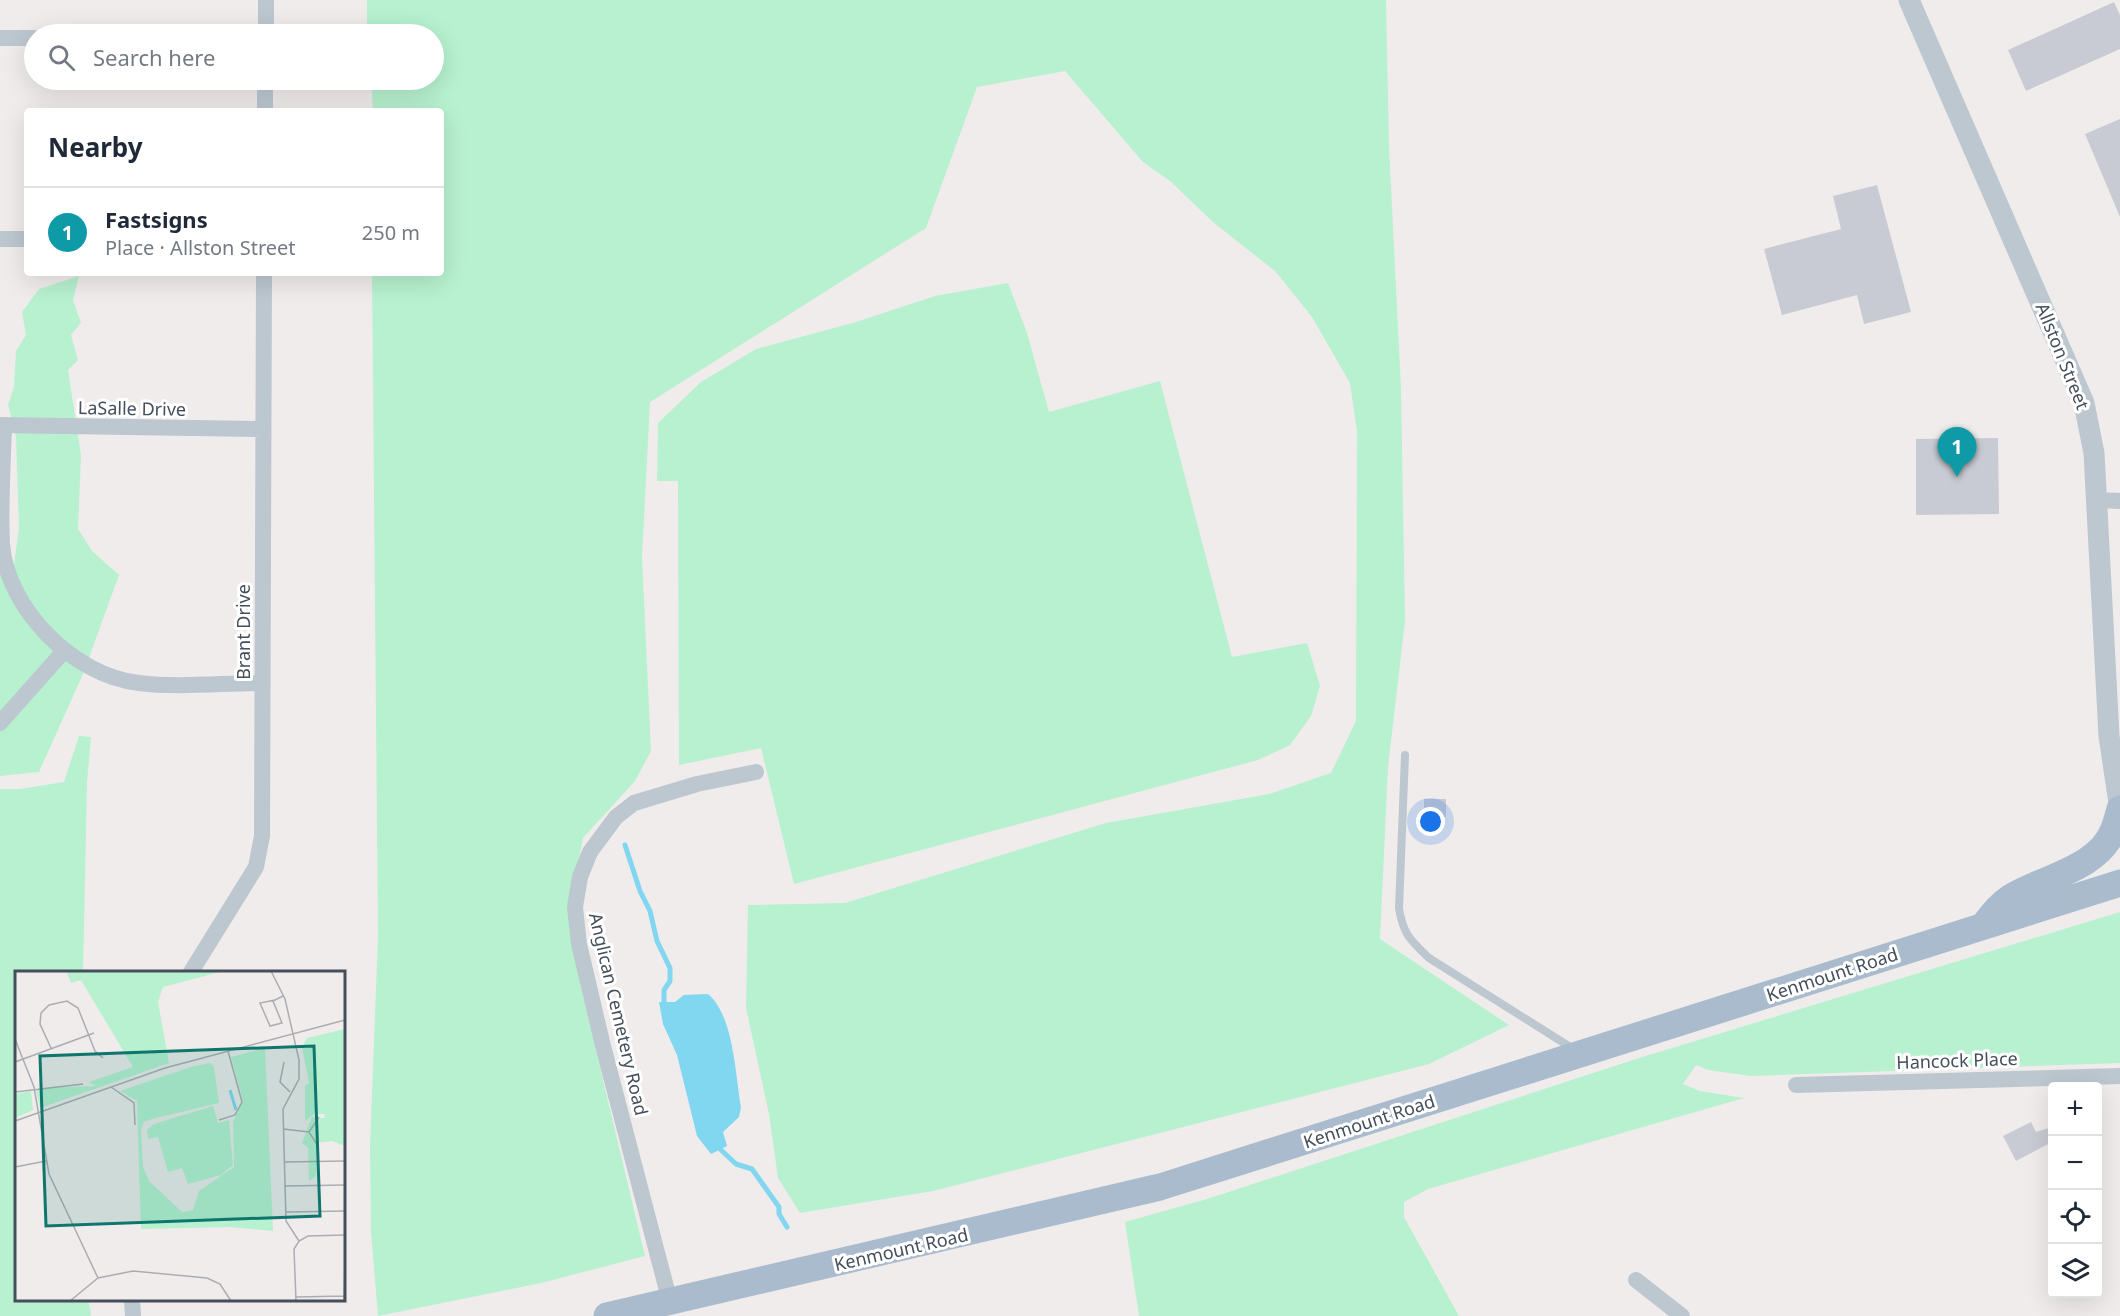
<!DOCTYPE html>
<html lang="en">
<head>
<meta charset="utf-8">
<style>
	:root { --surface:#fff; --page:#f6f6f7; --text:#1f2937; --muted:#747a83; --line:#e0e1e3; --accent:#1a73e8 }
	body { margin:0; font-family:"Noto Sans",sans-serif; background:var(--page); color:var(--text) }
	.controls { position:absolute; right:18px; bottom:18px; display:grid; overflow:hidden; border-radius:6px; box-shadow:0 6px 24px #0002 }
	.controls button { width:54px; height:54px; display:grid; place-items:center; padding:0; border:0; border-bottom:2px solid var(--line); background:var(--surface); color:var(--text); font:30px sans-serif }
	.you { position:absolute; left:1431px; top:822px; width:21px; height:21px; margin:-15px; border:4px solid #fff; border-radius:50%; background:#1a73e8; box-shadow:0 0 0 9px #1a73e833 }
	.badge { display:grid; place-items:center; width:39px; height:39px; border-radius:50%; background:var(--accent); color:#fff; font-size:20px; font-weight:700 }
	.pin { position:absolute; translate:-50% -50px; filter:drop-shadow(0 2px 3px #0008) }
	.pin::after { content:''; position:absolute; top:32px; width:21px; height:18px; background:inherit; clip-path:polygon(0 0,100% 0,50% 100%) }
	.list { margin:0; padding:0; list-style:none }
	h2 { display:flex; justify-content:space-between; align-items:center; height:78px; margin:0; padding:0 24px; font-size:26px }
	h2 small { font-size:20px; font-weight:400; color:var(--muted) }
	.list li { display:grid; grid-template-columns:39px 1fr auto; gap:18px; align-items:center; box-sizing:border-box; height:90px; padding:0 24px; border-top:2px solid var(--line) }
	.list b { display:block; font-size:22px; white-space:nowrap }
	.list p { margin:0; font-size:20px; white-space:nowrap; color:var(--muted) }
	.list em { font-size:20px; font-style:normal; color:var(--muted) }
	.icon { flex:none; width:33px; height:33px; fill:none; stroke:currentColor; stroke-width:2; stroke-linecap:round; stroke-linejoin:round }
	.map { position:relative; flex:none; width:2120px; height:1316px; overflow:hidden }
	.search { position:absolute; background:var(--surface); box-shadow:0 6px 24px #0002; left:24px; top:24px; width:420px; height:66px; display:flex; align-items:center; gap:15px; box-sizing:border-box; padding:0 21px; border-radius:33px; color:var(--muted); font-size:22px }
	.panel { position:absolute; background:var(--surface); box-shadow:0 6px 24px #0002; left:24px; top:108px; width:420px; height:168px; border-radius:6px }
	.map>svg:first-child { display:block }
	.green { fill:#b7f1cf }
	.water { fill:#81d6f0 }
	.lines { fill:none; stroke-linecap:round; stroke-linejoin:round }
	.stream { stroke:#81d6f0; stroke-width:5 }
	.building { fill:#c8cbd3 }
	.service { stroke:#bcc7d0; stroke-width:8 }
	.minor { stroke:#bcc7d0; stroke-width:16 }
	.tertiary { stroke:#bcc7d0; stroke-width:21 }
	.primary { stroke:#aabbce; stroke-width:27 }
	.labels { text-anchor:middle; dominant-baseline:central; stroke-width:6; stroke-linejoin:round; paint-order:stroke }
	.street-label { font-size:18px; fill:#444f5b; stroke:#fff }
	.inset-river { fill:none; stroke:#81d6f0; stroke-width:3 }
	.inset-road { fill:none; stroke:#abadb2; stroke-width:1.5 }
	.view { fill:#0f766e; fill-opacity:0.15; stroke:#0f766e; stroke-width:3 }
	.inset-edge { fill:none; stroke:#444f5b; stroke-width:3 }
</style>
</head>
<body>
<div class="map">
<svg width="2120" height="1316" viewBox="0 0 2120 1316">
	<rect width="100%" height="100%" fill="#f0ecec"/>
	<path class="green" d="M 367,0 L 1386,0 L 1389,146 L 1401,389 L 1405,621 L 1388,767 L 1380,939 L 1509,1025 L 1429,1064 L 933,1191 L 800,1213 L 778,1178 L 769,1114 L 746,1008 L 748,905 L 845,903 L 1106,823 L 1269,794 L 1331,773 L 1356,721 L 1357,431 L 1350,383 L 1312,317 L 1276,272 L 1213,222 L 1170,181 L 1143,162 L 1065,71 L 977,87 L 926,228 L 650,402 L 642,557 L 651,751 L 635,781 L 583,838 L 568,913 L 581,988 L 645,1256 L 541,1283 L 378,1316 L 371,1232 L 370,1146 L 378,937 L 372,273 L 441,273 L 441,111 L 373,111 L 371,80 L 434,80 L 434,34 L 367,34 Z
		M 79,276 L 73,300 L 81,323 L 71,335 L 78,360 L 68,370 L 81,455 L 78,529 L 92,551 L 119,575 L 83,674 L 39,772 L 0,776 L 0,574 L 14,564 L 19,528 L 16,436 L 8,405 L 14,387 L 16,351 L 26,335 L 22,312 L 39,289 Z
		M 1008,283 L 1027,333 L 1049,412 L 1160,381 L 1232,657 L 1307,643 L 1320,686 L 1311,716 L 1290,745 L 1258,760 L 794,884 L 761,748 L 679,765 L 678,481 L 657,481 L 658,423 L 701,382 L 756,349 L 856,322 L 935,296 Z
		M 79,736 L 91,737 L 87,783 L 83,972 L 16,972 L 16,1300 L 88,1300 L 91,1313 L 90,1316 L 0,1316 L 0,789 L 20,789 L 64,782 Z
		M 2120,912 L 2120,1063 L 1751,1076 L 1708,1070 L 1696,1065 L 1683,1084 L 1700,1091 L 1744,1098 L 1428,1189 L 1404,1202 L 1404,1217 L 1459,1316 L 1139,1316 L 1125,1222 L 1207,1199 L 1636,1059 Z"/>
	<path class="water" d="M 708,994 C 734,1016 735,1074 741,1107 L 739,1117 L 723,1132 L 727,1146 L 711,1154 L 697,1136 L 677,1055 L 663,1024 L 659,1002 L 675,1002 L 684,995 Z"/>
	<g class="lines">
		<path class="stream" d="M 625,845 L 640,891 L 650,911 L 657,941 L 670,968 L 670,981 L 664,990 L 664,1002
			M 720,1149 L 736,1164 L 752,1169 L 779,1207 L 779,1214 L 787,1227"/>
	</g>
	<path class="building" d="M 2114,2 L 2120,15 L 2120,49 L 2026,91 L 2008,50 Z
		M 2120,119 L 2120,217 L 2085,134 Z
		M 1877,185 L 1911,312 L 1864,324 L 1857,295 L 1782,315 L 1764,249 L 1841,229 L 1833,196 Z
		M 1998,438 L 1999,514 L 1916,515 L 1916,439 Z
		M 1424,799 L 1446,799 L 1446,817 L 1424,817 Z
		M 2031,1122 L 2036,1132 L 2052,1127 L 2052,1142 L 2016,1161 L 2003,1136 Z"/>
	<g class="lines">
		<path class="service" d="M 1405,755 L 1399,908 C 1403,934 1410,940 1429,958 L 1575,1050"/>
		<path class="minor" d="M 266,34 L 266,0
			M 0,38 L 34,38
			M 265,111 L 265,80
			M 0,239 L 27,239
			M 0,425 L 263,429
			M 4,425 C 3,464 0,505 2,544 C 7,609 74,676 139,683 C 179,688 222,683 262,683
			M 2097,500 L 2120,501
			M 0,723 L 64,651
			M 191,972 L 256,867 L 262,836 L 264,273
			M 1796,1085 L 2120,1076
			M 1636,1280 L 1682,1316
			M 132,1300 L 133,1316
			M 670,1302 L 602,1042 L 579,944 L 575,907 L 580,877 L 590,852 L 616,817 L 634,803 L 697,784 L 756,772"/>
		<path class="tertiary" d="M 1909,0 L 2084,403 L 2094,453 L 2109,736 L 2120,810"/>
		<path class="primary" d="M 1984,925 C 1992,915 1999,905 2010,898 C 2041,878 2098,869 2113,831 C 2116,824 2118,816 2120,809
			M 607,1316 L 1160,1187 L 2120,883"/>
	</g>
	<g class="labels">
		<g class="street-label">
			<text transform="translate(2063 356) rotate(68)">Allston Street</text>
			<text transform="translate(132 408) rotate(1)">LaSalle Drive</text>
			<text transform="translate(243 632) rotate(-90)">Brant Drive</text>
			<text transform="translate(1832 974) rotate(-18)">Kenmount Road</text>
			<text transform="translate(619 1014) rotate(77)">Anglican Cemetery Road</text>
			<text transform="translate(1957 1060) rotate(-2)">Hancock Place</text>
			<text transform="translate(1369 1121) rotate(-18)">Kenmount Road</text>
			<text transform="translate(901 1249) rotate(-13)">Kenmount Road</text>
		</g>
	</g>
	<g transform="translate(15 971)">
		<rect width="330" height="330" fill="#f0ecec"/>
		<path d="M 51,0 L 205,0 L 205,1 L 148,16 L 143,31 L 154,92 L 25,137 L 21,120 L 25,117 L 81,115 L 74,111 L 118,96 L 66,9 L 56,12 ZM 330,58 L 330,175 L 317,170 L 301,172 L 301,205 L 294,210 L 293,177 L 287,172 L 297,146 L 310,147 L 309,143 L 299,143 L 290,150 L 290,115 L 294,112 L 287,76 L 292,67 ZM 250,77 L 258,260 L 215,256 L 126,258 L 122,130 L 105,120 L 179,95 L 196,92 L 199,96 L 204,132 L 137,148 L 129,151 L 126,158 L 128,196 L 134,210 L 167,241 L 178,239 L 184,220 L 219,196 L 218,151 L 228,130 L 216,86 ZM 16,120 L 18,139 L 0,147 L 0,123 ZM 198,135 L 203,152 L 214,149 L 218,194 L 206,204 L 173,213 L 167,197 L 153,201 L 143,166 L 133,168 L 132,159 L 139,153 Z" fill="#b7f1cf"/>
		<path class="inset-river" d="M 215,119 L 221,139"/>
		<path class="inset-road" d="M 256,0 L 270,28 L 284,89 L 284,108 L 268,138 L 271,250 L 284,270M 260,29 L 245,32 L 255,55 L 267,52 L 258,30 L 268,25M 0,68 L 19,116 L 34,203 L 83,307M 36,77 L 25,53 L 26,42 L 34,34 L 52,30 L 63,37 L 80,80 L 88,87M 0,91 L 79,62M 269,91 L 265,111 L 275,121M 96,116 L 119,132 L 120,154M 0,121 L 68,113M 204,149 L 220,144 L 227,131 L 213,80M 0,150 L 150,97 L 330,49M 268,158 L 294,161 L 303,175 L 303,190M 294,161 L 304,146M 269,191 L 330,190M 0,196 L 31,190M 270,215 L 330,214M 271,241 L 330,240M 281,326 L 329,325M 55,330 L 83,307 L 118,300 L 192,307 L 205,313 L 216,330M 281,330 L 279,278 L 284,270 L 293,265 L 330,264M 329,330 L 330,290"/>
		<path class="view" d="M 299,75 L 305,245 L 31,255 L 25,85 Z"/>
		<rect width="330" height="330" class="inset-edge"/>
	</g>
</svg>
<div class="controls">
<button>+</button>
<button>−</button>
<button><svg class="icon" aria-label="locate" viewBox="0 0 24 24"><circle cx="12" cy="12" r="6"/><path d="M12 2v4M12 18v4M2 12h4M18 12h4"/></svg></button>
<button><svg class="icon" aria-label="layers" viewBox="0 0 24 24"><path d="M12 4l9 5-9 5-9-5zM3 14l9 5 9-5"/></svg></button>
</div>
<div class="you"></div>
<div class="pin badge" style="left:1957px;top:477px;background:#0f9aa8">1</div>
<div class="search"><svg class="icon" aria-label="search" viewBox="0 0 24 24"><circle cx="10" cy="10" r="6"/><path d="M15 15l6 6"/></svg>Search here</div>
<section class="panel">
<h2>Nearby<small></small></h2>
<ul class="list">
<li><span class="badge" style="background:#0f9aa8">1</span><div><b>Fastsigns</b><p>Place · Allston Street</p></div><em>250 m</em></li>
</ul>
</section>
</div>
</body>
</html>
